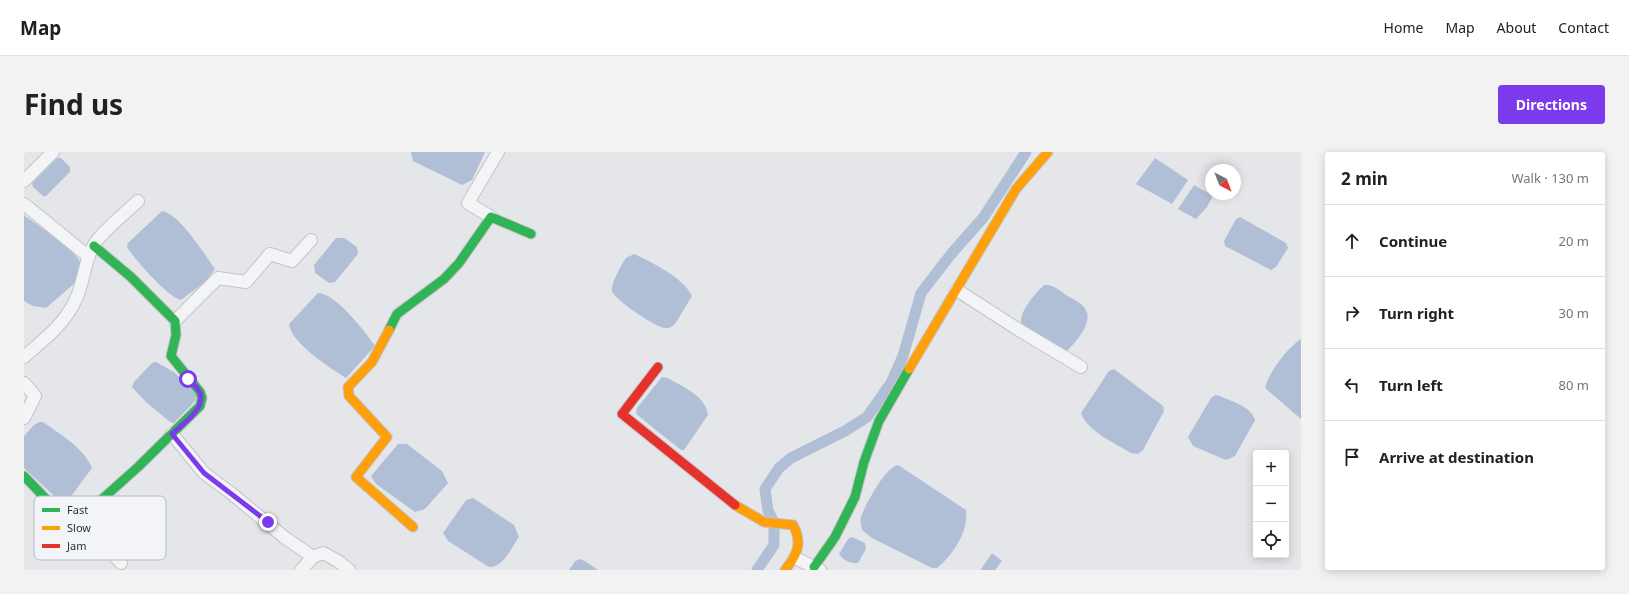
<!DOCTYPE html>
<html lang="en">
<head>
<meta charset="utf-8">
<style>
	:root { --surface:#fff; --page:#f2f2f2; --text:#202124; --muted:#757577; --line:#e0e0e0; --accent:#7c3aed }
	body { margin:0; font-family:"Noto Sans",sans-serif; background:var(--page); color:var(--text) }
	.controls { position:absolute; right:12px; bottom:12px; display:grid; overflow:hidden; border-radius:4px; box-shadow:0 2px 10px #0003 }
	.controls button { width:36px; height:36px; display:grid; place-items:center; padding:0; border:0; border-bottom:1px solid var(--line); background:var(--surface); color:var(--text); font:20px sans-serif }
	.compass { position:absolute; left:1181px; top:12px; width:36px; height:36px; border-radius:50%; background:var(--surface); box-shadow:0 2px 10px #0003; rotate:138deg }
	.stop { position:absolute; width:12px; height:12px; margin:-9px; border:3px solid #7c3aed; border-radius:50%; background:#fff }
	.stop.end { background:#7c3aed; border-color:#fff; box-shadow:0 1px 4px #0008 }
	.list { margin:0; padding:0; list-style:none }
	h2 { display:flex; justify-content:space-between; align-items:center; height:52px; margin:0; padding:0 16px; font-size:17px }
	h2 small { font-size:13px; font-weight:400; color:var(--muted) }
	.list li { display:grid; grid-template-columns:26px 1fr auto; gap:12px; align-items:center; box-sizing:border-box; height:72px; padding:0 16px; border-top:1px solid var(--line) }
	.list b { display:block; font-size:15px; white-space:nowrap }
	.list em { font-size:13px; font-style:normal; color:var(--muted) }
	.icon { flex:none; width:22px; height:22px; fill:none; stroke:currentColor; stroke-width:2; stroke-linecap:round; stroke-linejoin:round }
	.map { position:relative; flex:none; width:1277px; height:418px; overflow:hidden; border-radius:4px }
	header { display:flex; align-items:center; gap:24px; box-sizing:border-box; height:56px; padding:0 20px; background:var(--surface); border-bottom:1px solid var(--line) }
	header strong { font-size:19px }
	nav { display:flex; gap:22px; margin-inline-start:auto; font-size:14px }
	.intro { display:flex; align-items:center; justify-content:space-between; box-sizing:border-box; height:96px; padding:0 24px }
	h1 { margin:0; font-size:28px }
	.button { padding:10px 18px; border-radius:4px; background:var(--accent); color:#fff; font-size:14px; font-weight:700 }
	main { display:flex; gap:24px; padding:0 24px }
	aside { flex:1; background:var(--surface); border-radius:4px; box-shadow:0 2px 10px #0003 }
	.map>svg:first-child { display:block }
	.water { fill:#b1bfd6 }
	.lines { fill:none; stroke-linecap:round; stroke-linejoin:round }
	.canal { stroke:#b1bfd6; stroke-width:11 }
	.street-casing { stroke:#c2c4c7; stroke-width:14 }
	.fast-casing { stroke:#c2c4c7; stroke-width:11 }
	.slow-casing { stroke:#c2c4c7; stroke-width:11 }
	.jam-casing { stroke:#c2c4c7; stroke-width:11 }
	.street { stroke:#f3f4f6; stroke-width:12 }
	.fast { stroke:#30b455; stroke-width:9 }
	.slow { stroke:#ff9f0a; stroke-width:9 }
	.jam { stroke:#e5322d; stroke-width:9 }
	.route { stroke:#7c3aed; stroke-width:5 }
	.key { fill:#f2f4f8; stroke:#b6b9c2; stroke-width:1 }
	.key-label { font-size:11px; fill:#293045 }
</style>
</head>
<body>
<header>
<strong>Map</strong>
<nav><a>Home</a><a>Map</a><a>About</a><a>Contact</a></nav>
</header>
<div class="intro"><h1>Find us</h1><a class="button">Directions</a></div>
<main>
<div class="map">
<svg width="1277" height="418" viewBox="0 0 1277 418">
	<rect width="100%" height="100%" fill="#e4e6e9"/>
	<path class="water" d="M 387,0 L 461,0 L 448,28 L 438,33 L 389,9 Z
		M 33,6 L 37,6 L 46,15 L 46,20 L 22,44 L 19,44 L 9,35 L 8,31 Z
		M 1131,6 L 1164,28 L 1148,52 L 1112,32 Z
		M 1170,33 L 1189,44 L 1183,55 L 1172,67 L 1154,57 Z
		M 138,59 C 155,61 181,103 191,117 L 181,130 L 157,148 C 144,145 111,108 103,95 L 104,91 Z
		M 0,63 C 17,76 46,93 57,111 L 52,130 L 22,156 L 9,154 L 0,149 Z
		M 1216,65 L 1262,91 L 1264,96 L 1252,115 L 1247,118 L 1201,94 L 1200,89 L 1212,67 Z
		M 312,86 L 320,86 L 333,95 L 334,102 L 311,130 L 305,131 L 291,121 L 290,113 Z
		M 610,102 C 629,111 659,125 668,144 L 651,172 C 648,175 644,177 640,176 C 630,174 591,148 588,139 C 586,134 598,111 602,106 C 604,105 608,103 610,102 Z
		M 1020,133 C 1029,132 1035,138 1042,143 C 1047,146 1054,149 1058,153 C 1073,166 1054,188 1044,198 L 1040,199 L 1002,176 L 997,170 C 997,157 1011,142 1020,133 Z
		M 294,141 C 311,141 341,179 351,194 L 322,226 C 306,216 267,191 265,172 Z
		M 1277,187 L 1277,267 L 1241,236 C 1244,221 1264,195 1277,187 Z
		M 132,210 L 150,220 L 175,245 L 150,271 L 146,270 L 122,250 L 108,235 L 110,230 L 128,211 Z
		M 1090,217 L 1139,254 L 1140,259 L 1119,298 L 1114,302 L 1107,301 C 1091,291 1064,280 1057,261 L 1085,219 Z
		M 638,225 L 644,226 C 659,235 682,244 684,263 L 660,298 L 657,298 L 612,262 L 613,256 Z
		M 1191,243 L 1196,244 C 1207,249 1228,255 1231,268 L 1211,304 L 1202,308 L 1169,294 L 1164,285 L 1187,246 Z
		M 15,270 L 19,270 C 36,282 60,296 68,316 L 42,351 L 39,352 L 0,316 L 0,284 L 10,273 Z
		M 374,292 L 383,292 L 418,319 L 424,331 L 401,357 L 391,360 L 352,332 L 347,324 Z
		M 874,313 L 942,358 C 945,379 929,403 913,416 L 908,416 L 848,386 L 838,378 C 837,374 836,369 837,365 C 842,352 861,315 874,313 Z
		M 449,346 L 490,373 L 495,385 C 487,396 480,415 465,415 L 424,389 L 419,381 L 442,348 Z
		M 828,385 L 841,391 L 842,397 L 834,411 C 826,412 819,408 815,402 L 824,387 Z
		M 968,401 L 978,409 L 971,418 L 958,418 L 957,417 Z
		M 555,407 L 561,409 L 574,418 L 545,418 L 551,409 Z"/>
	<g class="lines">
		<path class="canal" d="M 733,418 L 750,393 L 750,370 L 744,359 L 741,337 L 755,316 L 767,306 L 821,279 L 843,265 L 867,231 L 879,204 L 897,141 L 928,101 L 959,66 L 1002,0"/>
		<g class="street-casing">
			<path id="street" d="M 0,29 L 29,0
				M 0,52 L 65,105
				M 467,65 L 444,51 L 474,0
				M 933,138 L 995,178 L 1057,215
				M 151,169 L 194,126 L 222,130 L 246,102 L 268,109 L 287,88
				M 0,205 C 19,188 40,173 51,149 C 61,130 60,104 74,87 C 86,73 101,61 114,49
				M 0,231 L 11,244 L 0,266
				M 148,282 L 180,321 L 207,341 L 260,385 L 289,405 L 299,401 L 314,409 L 325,418
				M 56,367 L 97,411
				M 771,406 L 796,418
				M 277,418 L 289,405"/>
		</g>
		<g class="fast-casing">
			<path id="fast" d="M 365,178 L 373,162 L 420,127 L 435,111 L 467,65 L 507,82
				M 0,324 L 48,374 L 114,315 L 176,254 L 178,246 L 176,240 L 147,204 L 152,183 L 151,169 L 107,125 L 70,94
				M 790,415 L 811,385 L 831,345 L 840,310 L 855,269 L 885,217"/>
		</g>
		<g class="slow-casing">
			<path id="slow" d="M 365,178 L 348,210 L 324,235 L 325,244 L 363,285 L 332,325 L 389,375
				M 885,217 L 992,37 L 1024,0
				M 711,353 L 740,370 L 769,373 C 779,391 773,403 761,418"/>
		</g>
		<g class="jam-casing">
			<path id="jam" d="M 634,215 L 598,262 L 711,353"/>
		</g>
		<use href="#street" class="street"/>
		<use href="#fast" class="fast"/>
		<use href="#slow" class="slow"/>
		<use href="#jam" class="jam"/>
	</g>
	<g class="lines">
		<path class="route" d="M 164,227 C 168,231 174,236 176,241 C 182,257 157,273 148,282 L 180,321 L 244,370"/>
	</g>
	<rect x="10" y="344" width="132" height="64" rx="6" class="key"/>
	<rect x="18" y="356" width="18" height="4" fill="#30b455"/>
	<rect x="18" y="374" width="18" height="4" fill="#ff9f0a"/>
	<rect x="18" y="392" width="18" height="4" fill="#e5322d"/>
	<g class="key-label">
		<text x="43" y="362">Fast</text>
		<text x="43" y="380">Slow</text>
		<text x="43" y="398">Jam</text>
	</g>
</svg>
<div class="controls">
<button>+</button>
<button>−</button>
<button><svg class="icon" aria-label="locate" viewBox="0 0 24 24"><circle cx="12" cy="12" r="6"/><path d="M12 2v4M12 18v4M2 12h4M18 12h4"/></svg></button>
</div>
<svg class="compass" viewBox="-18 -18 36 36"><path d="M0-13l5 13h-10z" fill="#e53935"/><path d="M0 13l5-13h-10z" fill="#757577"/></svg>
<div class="stop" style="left:164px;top:227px"></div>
<div class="stop end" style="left:244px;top:370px"></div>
</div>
<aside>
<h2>2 min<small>Walk · 130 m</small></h2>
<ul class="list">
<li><svg class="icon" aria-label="ahead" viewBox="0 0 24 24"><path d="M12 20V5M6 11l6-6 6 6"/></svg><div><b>Continue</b></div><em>20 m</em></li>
<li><svg class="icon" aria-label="right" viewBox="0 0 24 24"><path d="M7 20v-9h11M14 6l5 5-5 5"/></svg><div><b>Turn right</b></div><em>30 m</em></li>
<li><svg class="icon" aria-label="left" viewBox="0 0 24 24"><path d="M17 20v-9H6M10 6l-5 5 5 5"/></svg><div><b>Turn left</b></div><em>80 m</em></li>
<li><svg class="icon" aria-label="arrive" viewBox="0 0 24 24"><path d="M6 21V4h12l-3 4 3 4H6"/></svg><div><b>Arrive at destination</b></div></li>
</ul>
</aside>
</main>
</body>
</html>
